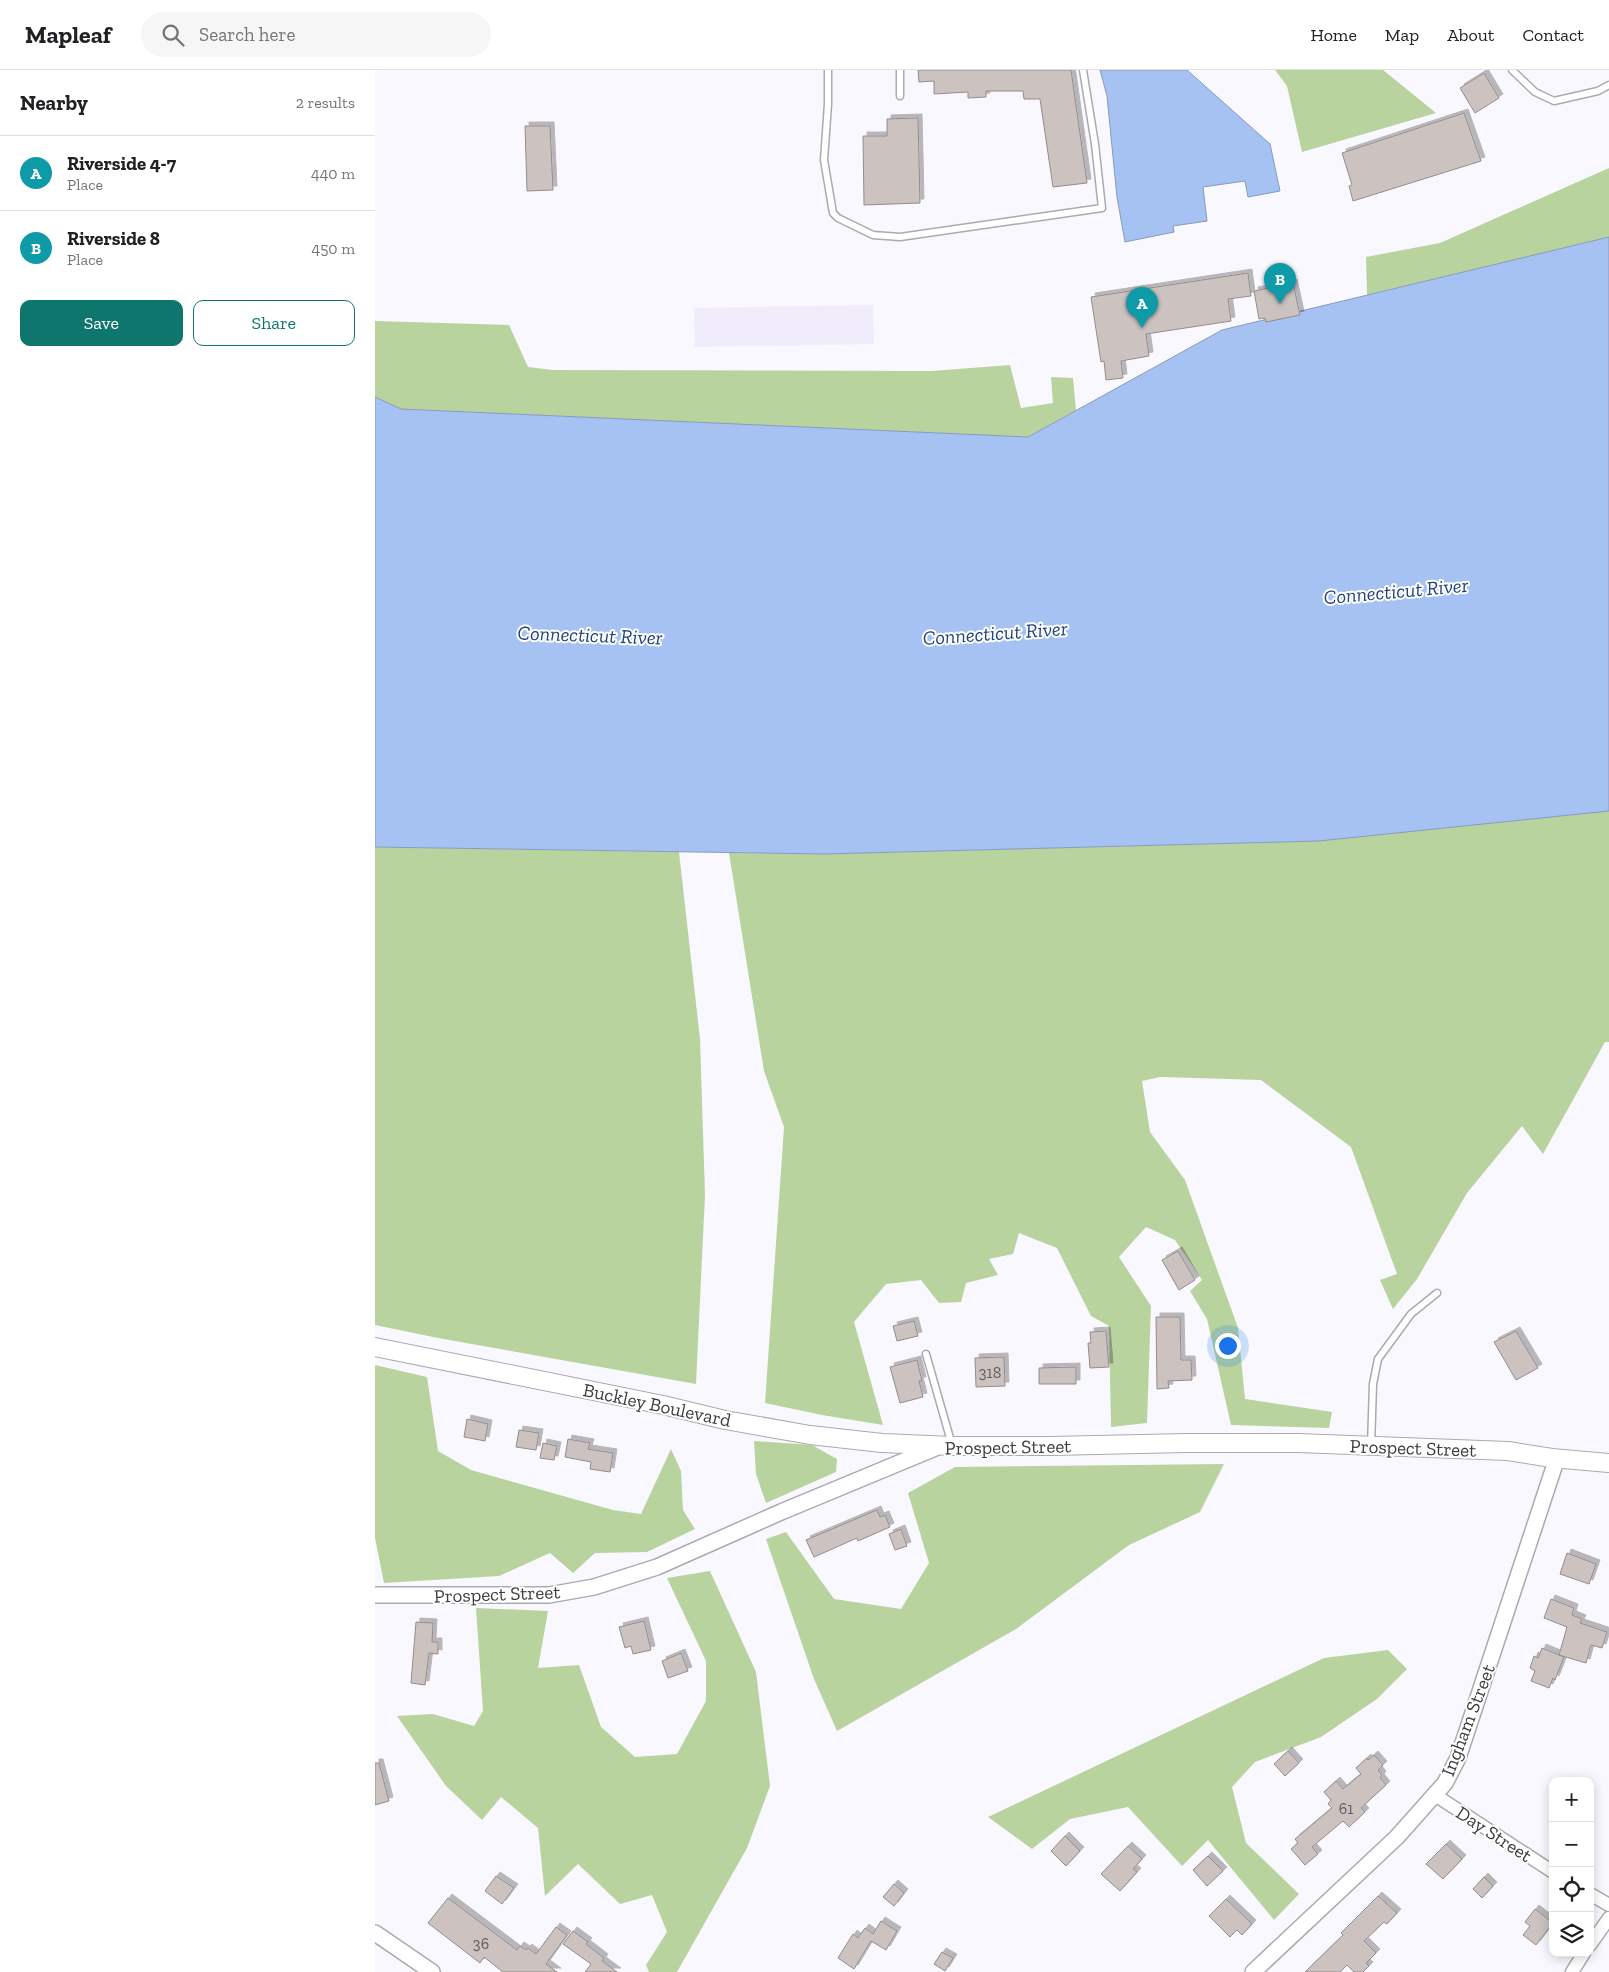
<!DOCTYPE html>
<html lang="en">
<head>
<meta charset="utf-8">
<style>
	:root { --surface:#fff; --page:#f6f6f6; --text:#202124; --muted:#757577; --line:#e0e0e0; --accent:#0f766e }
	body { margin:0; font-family:"Zilla Slab",serif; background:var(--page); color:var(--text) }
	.controls { position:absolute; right:15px; bottom:15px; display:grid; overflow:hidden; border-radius:10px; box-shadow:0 2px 12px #0003 }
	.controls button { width:45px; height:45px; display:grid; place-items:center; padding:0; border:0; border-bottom:1px solid var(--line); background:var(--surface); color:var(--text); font:25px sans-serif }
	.you { position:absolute; left:852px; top:1275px; width:18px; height:18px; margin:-12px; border:4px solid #fff; border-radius:50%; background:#1a73e8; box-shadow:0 0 0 8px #1a73e833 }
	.badge { display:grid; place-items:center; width:32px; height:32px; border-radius:50%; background:var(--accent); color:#fff; font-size:16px; font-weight:700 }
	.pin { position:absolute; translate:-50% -41px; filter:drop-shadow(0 1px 2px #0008) }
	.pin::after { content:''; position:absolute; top:26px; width:18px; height:15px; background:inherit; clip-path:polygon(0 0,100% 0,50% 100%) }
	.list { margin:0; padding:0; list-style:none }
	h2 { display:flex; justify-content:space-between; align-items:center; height:65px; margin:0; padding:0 20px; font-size:21px }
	h2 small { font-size:16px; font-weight:400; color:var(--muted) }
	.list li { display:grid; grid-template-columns:32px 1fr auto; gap:15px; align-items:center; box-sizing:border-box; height:75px; padding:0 20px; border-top:1px solid var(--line) }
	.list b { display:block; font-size:19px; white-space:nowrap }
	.list p { margin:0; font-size:16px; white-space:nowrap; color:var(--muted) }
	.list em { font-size:16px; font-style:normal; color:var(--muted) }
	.actions { display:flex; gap:10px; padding:15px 20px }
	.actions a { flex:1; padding:11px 0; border:1px solid var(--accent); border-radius:10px; text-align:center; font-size:18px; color:var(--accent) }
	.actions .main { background:var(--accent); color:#fff }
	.icon { flex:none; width:28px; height:28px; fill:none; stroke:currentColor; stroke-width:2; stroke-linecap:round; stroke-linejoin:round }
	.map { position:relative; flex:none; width:1234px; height:1902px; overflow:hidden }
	header { display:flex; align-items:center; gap:30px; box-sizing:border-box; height:70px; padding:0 25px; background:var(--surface); border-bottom:1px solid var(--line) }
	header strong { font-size:24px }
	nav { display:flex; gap:28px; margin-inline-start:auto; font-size:18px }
	.search { width:350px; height:45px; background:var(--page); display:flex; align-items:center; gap:12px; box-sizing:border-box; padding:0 18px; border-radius:28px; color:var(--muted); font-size:19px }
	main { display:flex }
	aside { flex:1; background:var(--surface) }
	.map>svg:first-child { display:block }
	.built { fill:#f0ecfb }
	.forest { fill:#b9d39f }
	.water { fill:#a6c2f2; stroke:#869abc }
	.building { fill:#ccc3c1; stroke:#948b8a; filter:url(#shadow) }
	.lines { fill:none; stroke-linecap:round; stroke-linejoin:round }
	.service-casing { stroke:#aba9b1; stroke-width:9 }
	.minor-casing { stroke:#aba9b1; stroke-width:15 }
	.tertiary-casing { stroke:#aba9b1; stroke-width:18 }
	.secondary-casing { stroke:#aba9b1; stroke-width:20 }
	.service { stroke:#fff; stroke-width:6 }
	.minor { stroke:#fff; stroke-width:12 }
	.tertiary { stroke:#fff; stroke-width:15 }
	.secondary { stroke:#fff; stroke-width:18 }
	.labels { text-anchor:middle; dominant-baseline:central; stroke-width:4; stroke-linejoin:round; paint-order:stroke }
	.number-label { font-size:16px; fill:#605d5f }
	.street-label { font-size:19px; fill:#3c3b3e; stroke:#fff }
	.water-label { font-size:20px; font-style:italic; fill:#22417b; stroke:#fff }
</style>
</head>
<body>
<header>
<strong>Mapleaf</strong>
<div class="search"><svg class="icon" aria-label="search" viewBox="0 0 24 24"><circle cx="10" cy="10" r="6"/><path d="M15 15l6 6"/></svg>Search here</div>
<nav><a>Home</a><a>Map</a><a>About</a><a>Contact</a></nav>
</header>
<main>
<aside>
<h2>Nearby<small>2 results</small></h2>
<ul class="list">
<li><span class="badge" style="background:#0f9aa8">A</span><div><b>Riverside 4-7</b><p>Place</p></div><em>440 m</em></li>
<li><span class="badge" style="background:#0f9aa8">B</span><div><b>Riverside 8</b><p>Place</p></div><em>450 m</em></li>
</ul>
<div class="actions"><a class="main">Save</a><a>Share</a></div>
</aside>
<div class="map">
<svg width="1234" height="1902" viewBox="0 0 1234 1902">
	<defs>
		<filter id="shadow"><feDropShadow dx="4" dy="-4" stdDeviation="0" flood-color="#0004"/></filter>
	</defs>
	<rect width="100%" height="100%" fill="#f9f8fe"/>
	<path class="built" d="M 498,235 L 499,274 L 320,277 L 319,238 Z"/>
	<path class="forest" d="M 900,0 L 1008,0 L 1061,43 L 927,82 L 912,16 Z
		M 1234,98 L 1234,167 L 992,225 L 991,187 L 1065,173 Z
		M 0,251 L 134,255 L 153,297 L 178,300 L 557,301 L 635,295 L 646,338 L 678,333 L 676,307 L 698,308 L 701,340 L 653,367 L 26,339 L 0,327 Z
		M 1234,741 L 1234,972 L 1230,972 L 1168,1084 L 1147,1056 L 1092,1123 L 1042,1209 L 1018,1239 L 1005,1210 L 1022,1204 L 976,1077 L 886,1010 L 785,1007 L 767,1011 L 775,1062 L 810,1110 L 863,1258 L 870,1329 L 957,1342 L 954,1358 L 856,1355 L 832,1249 L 815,1221 L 827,1210 L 800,1170 L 771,1157 L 744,1187 L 776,1236 L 772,1353 L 736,1357 L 734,1256 L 716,1246 L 682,1178 L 644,1163 L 638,1184 L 614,1189 L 623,1205 L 591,1213 L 586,1232 L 564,1233 L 546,1210 L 511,1214 L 479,1252 L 508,1355 L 447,1345 L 390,1333 L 409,1057 L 389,1001 L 354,783 L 449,784 L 944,771 Z
		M 0,777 L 304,782 L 325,969 L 330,1125 L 321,1314 L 63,1268 L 0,1255 Z
		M 0,1295 L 52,1307 L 63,1381 L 96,1400 L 238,1440 L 266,1444 L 296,1379 L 306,1401 L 308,1440 L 320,1459 L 272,1482 L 220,1483 L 198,1503 L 175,1483 L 124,1506 L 9,1513 L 0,1468 Z
		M 379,1371 L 437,1375 L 462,1389 L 461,1402 L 391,1433 L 381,1404 Z
		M 849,1394 L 825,1442 L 754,1475 L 641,1559 L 462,1661 L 439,1609 L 391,1469 L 411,1462 L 459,1529 L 526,1539 L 554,1493 L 533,1423 L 580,1397 Z
		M 335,1501 L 381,1602 L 395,1716 L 372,1778 L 302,1902 L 274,1902 L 271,1895 L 292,1862 L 277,1825 L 245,1834 L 203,1794 L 170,1826 L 163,1758 L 126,1727 L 107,1750 L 71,1716 L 22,1646 L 58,1644 L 99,1656 L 108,1641 L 101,1538 L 173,1541 L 163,1598 L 204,1595 L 226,1657 L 260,1687 L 302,1684 L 331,1631 L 331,1591 L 292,1508 Z
		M 1013,1580 L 1032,1599 L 1002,1629 L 946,1667 L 880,1692 L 857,1717 L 871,1773 L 924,1824 L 899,1850 L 833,1770 L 807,1796 L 753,1737 L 695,1749 L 657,1779 L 613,1747 L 949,1588 Z"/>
	<path class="water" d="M 725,0 L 812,0 L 895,74 L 905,121 L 873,127 L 870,111 L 828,117 L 832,151 L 798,156 L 799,162 L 750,172 L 742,127 L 732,26 Z
		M 1234,167 L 1234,741 L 944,771 L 449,784 L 0,777 L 0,327 L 26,339 L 653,367 L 847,260 Z"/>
	<path class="building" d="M 543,0 L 696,0 L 712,113 L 678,117 L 665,29 L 649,29 L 648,21 L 611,21 L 611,27 L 593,28 L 593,22 L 559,24 L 559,11 L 544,12 Z
		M 1109,3 L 1124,28 L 1100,43 L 1085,18 Z
		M 1089,43 L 1106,91 L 978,131 L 974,116 L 977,115 L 967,83 Z
		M 543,48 L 545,133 L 489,135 L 488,66 L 512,66 L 512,49 Z
		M 150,56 L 175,56 L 178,120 L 152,121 Z
		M 873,203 L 876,226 L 853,229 L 856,251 L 771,264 L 774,286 L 746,291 L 748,308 L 731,310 L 729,291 L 726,292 L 716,227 Z
		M 918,213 L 925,245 L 891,252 L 890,248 L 884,249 L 879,221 Z
		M 803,1181 L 820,1210 L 804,1220 L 787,1190 Z
		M 781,1247 L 805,1247 L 806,1290 L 816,1290 L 817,1310 L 793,1311 L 794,1318 L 782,1319 Z
		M 539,1251 L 543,1266 L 522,1271 L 518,1256 Z
		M 731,1261 L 734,1297 L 715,1298 L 713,1273 L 716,1273 L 715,1262 Z
		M 1141,1261 L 1163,1298 L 1141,1310 L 1119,1272 Z
		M 629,1287 L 630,1316 L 601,1317 L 600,1288 Z
		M 542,1290 L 547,1311 L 544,1311 L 548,1327 L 525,1333 L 515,1297 Z
		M 701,1297 L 701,1314 L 664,1314 L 664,1298 Z
		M 92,1349 L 113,1354 L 110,1371 L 89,1367 Z
		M 144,1360 L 164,1363 L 161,1380 L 141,1377 Z
		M 193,1369 L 215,1373 L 213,1379 L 238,1383 L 235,1402 L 215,1399 L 216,1392 L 190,1387 Z
		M 168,1373 L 182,1376 L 179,1390 L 165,1388 Z
		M 502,1440 L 505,1447 L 510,1445 L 515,1457 L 483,1471 L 482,1468 L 439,1487 L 431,1470 Z
		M 526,1459 L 532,1476 L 520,1480 L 514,1464 Z
		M 1192,1483 L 1221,1494 L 1214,1514 L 1185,1504 Z
		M 1176,1529 L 1199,1538 L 1197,1545 L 1207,1549 L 1205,1553 L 1232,1562 L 1227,1578 L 1216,1575 L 1211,1593 L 1184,1585 L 1192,1557 L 1169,1548 Z
		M 269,1551 L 276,1580 L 258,1584 L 256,1576 L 250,1578 L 244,1557 Z
		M 41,1552 L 58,1553 L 57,1572 L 63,1572 L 63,1584 L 54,1583 L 50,1615 L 36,1613 Z
		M 1167,1578 L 1189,1587 L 1180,1610 L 1178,1608 L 1174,1618 L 1156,1611 L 1160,1601 L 1155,1598 L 1159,1586 L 1163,1588 Z
		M 306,1583 L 313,1601 L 293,1608 L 287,1591 Z
		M 913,1681 L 924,1693 L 910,1706 L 899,1694 Z
		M 999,1685 L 1008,1695 L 1003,1700 L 1007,1705 L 1005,1708 L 1011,1715 L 986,1738 L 990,1742 L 974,1757 L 968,1751 L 937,1777 L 943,1784 L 930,1795 L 916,1779 L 923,1773 L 920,1769 L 957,1738 L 953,1734 L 956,1730 L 949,1722 L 961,1711 L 968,1719 L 986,1704 L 981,1698 L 992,1688 L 993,1690 Z
		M 0,1693 L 4,1693 L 14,1731 L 0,1735 Z
		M 690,1766 L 705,1781 L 691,1796 L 676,1781 Z
		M 1071,1774 L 1087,1789 L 1068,1809 L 1051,1794 Z
		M 753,1776 L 767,1789 L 758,1799 L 762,1802 L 745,1821 L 726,1804 Z
		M 833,1786 L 848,1801 L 832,1816 L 818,1800 Z
		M 121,1806 L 139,1818 L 127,1834 L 110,1821 Z
		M 1109,1807 L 1118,1816 L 1107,1828 L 1098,1819 Z
		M 519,1814 L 529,1823 L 519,1836 L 508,1827 Z
		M 1003,1826 L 1022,1843 L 1012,1854 L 1009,1852 L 989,1871 L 1001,1883 L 991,1893 L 994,1896 L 988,1902 L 979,1902 L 972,1895 L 965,1902 L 930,1902 L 968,1865 L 966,1863 Z
		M 73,1828 L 142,1880 L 145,1876 L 151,1880 L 153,1878 L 161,1884 L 181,1857 L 192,1865 L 171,1894 L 182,1902 L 128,1902 L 109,1887 L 105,1893 L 53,1853 Z
		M 851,1829 L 877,1854 L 867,1865 L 862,1860 L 855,1867 L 834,1846 Z
		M 1160,1839 L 1178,1853 L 1161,1875 L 1148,1865 L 1155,1856 L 1150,1852 Z
		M 506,1851 L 522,1861 L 511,1880 L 496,1871 L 479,1899 L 463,1888 L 478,1864 L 483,1868 L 490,1858 L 498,1864 Z
		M 198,1861 L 213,1872 L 211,1874 L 229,1888 L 227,1891 L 242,1902 L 210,1902 L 216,1894 L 188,1874 Z
		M 567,1882 L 578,1888 L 570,1901 L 559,1894 Z"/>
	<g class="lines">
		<g class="service-casing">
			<path id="service" d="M 453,0 L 453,34 L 449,90 L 458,143 L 463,148 L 498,165 L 525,167 L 727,138 L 720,74 L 708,0
				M 1137,0 L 1160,22 L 1179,31 L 1223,21 L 1234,15
				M 525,26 L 525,0
				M 551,1284 L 577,1375
				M 996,1376 L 998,1314 L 1003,1289 L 1036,1244 L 1062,1223"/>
		</g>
		<g class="minor-casing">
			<path id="minor" d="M 1060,1725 L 1178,1802
				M 1215,1824 L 1234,1835
				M 1215,1875 L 1234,1848
				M 1197,1902 L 1209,1883"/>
		</g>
		<g class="tertiary-casing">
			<path id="tertiary" d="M 0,1525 L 174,1525 L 219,1517 L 282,1497 L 406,1442 L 565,1376
				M 0,1863 L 57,1902
				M 878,1902 L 1022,1767 L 1070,1713 L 1083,1688 L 1182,1388"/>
		</g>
		<g class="secondary-casing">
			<path id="secondary" d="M 0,1277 L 288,1335 L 350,1350 L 435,1365 L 507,1373 L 578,1376 L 676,1376 L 811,1373 L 923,1373 L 1133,1381 L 1177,1388 L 1234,1393"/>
		</g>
		<use href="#service" class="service"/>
		<use href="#minor" class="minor"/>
		<use href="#tertiary" class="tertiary"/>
		<use href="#secondary" class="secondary"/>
	</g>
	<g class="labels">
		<g class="number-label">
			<text x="615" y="1302">318</text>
			<text x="971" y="1738">61</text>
			<text x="106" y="1873">36</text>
		</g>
		<g class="street-label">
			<text transform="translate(282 1335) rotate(12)">Buckley Boulevard</text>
			<text transform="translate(633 1377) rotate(-1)">Prospect Street</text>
			<text transform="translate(1038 1378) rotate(2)">Prospect Street</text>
			<text transform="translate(122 1524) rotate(-2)">Prospect Street</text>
			<text transform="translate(1093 1650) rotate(-69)">Ingham Street</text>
			<text transform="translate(1119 1764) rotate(33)">Day Street</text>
		</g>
		<g class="water-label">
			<text transform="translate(1021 521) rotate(-5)">Connecticut River</text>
			<text transform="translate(620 563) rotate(-4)">Connecticut River</text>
			<text transform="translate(215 565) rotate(2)">Connecticut River</text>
		</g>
	</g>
</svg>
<div class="controls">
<button>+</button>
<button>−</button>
<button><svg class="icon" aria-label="locate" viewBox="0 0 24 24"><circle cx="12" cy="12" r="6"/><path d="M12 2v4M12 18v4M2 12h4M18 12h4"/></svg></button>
<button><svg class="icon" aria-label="layers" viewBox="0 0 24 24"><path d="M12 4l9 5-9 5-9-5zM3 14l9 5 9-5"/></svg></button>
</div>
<div class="you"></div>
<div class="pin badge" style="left:767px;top:258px;background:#0f9aa8">A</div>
<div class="pin badge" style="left:905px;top:234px;background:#0f9aa8">B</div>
</div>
</main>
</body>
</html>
